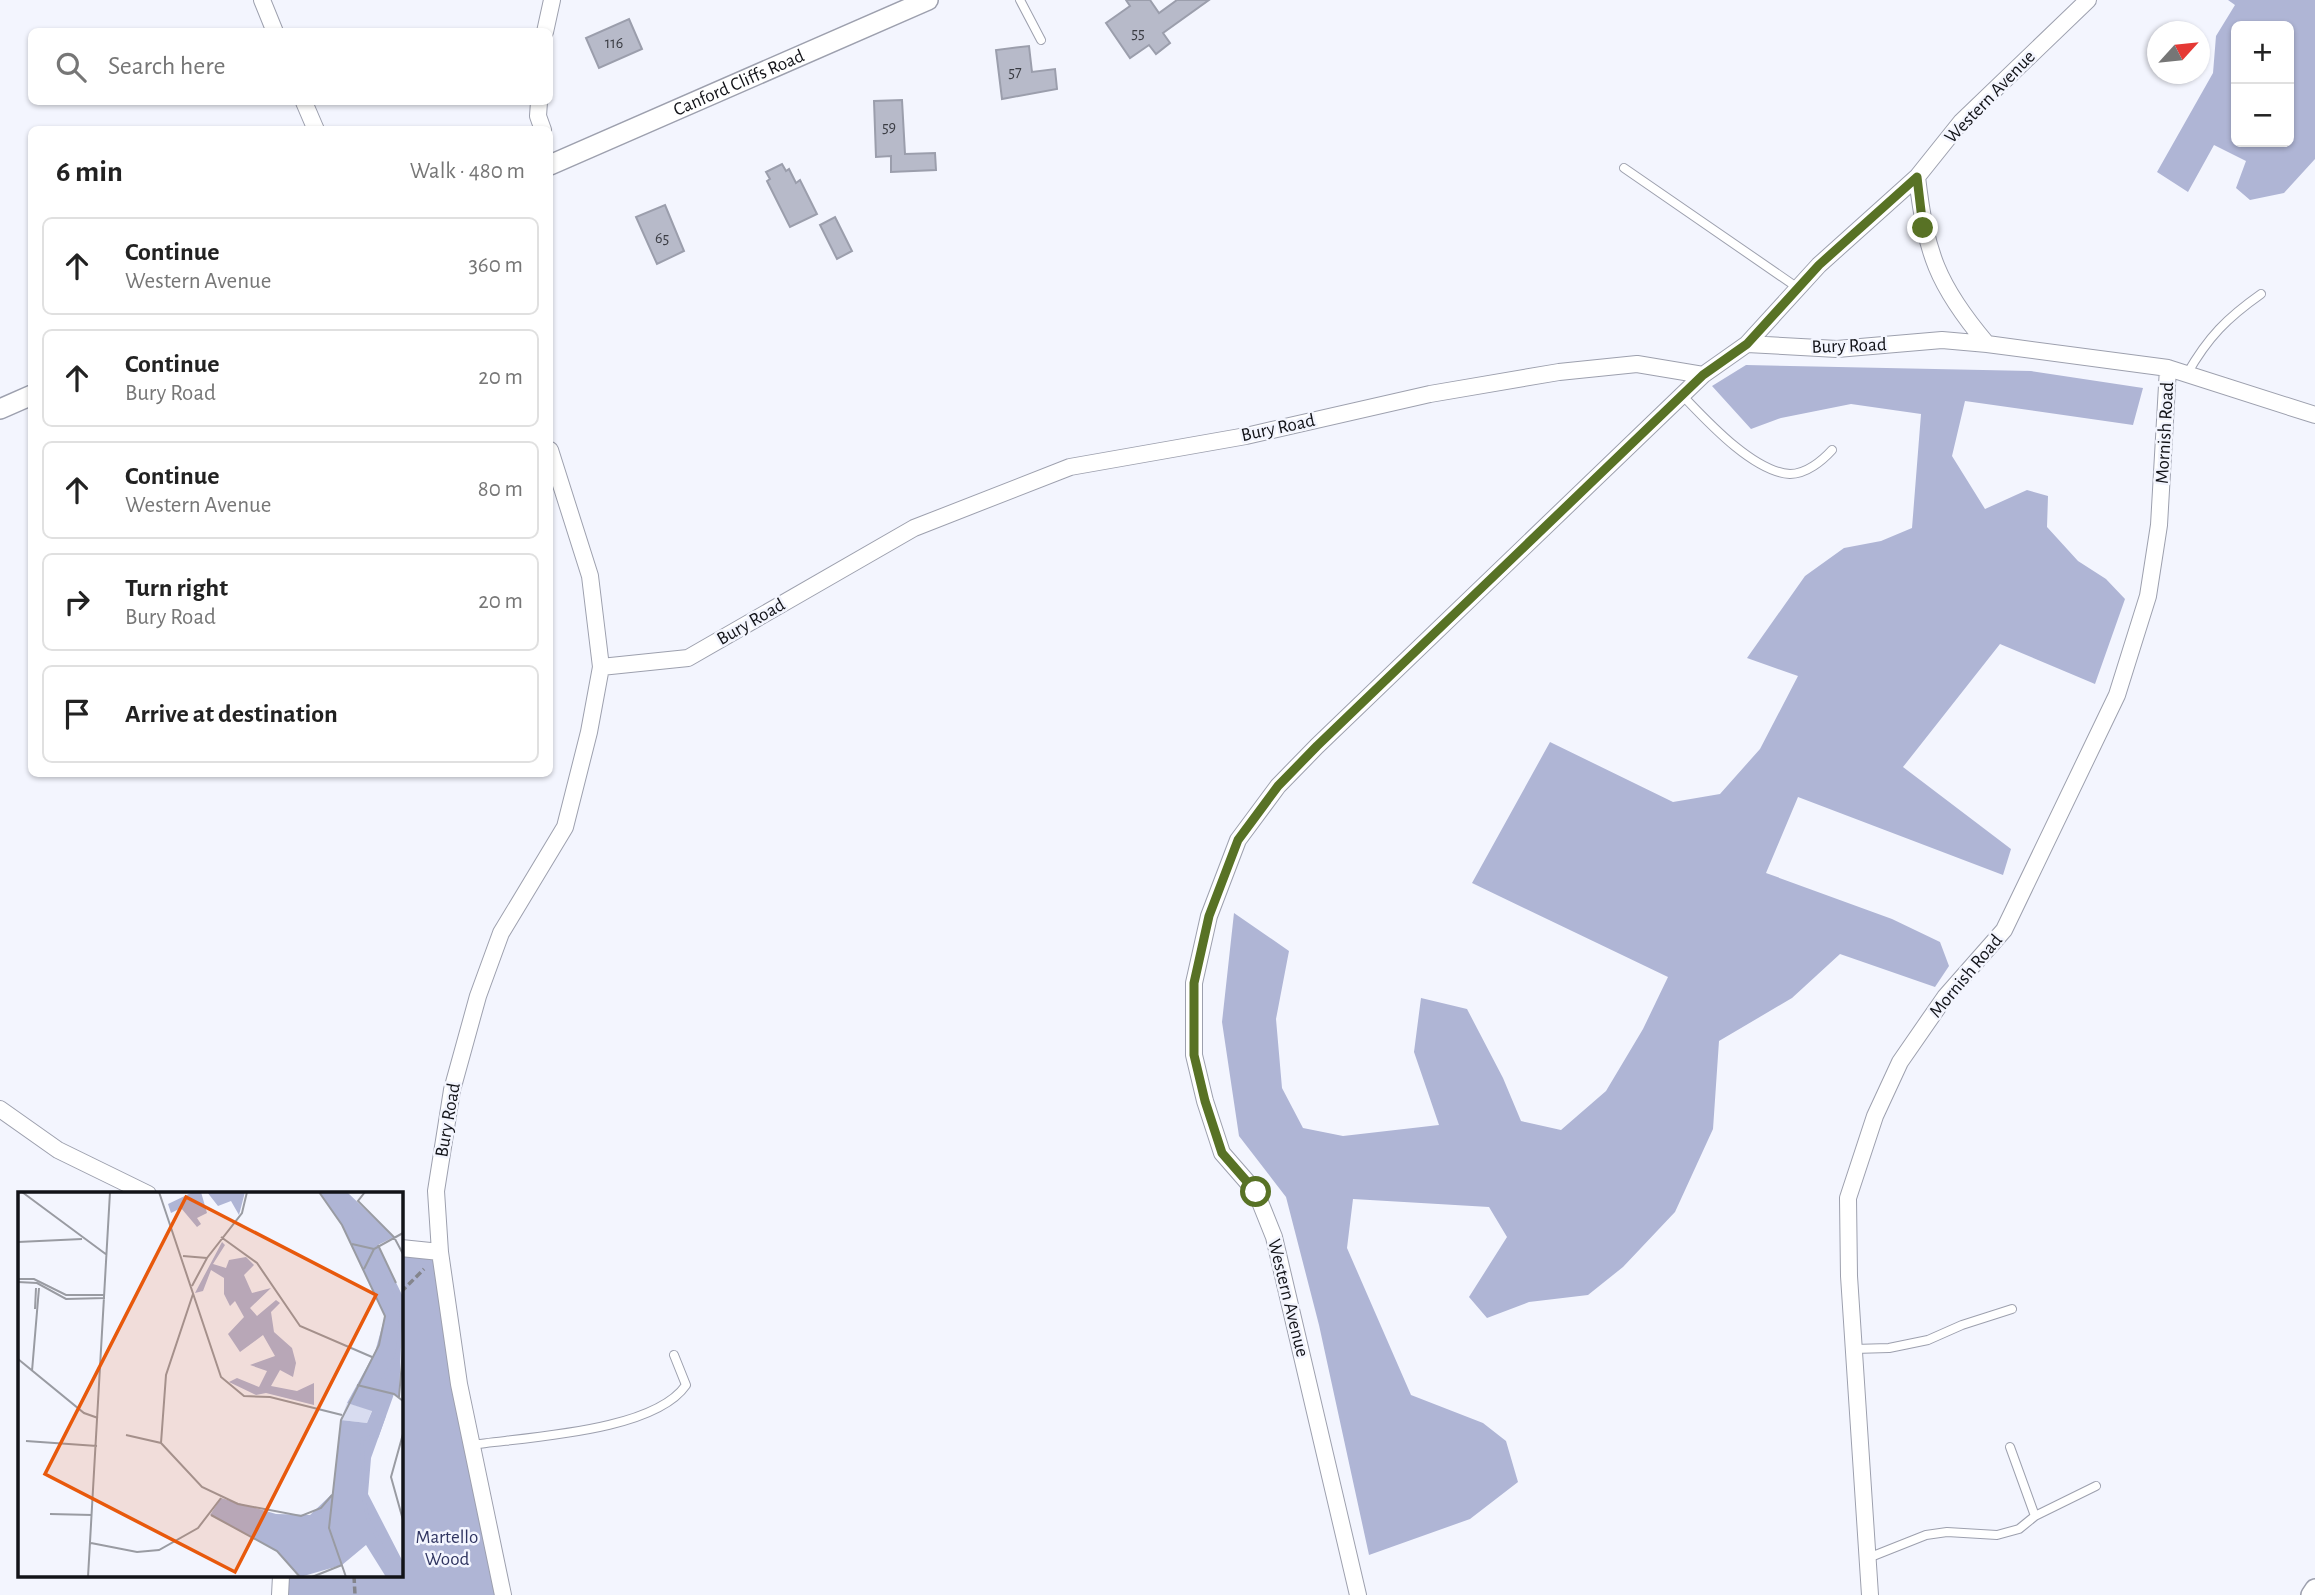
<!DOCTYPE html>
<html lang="en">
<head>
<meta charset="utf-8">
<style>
	:root { --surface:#fff; --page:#f2f2f2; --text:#222; --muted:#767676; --line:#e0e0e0 }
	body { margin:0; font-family:"Alegreya Sans",sans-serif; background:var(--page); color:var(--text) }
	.controls { position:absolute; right:21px; top:21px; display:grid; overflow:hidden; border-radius:10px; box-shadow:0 2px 5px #0004 }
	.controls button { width:63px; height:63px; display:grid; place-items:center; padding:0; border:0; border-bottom:2px solid var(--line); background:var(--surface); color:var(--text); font:35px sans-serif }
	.compass { position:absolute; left:2147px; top:21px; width:63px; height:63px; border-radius:50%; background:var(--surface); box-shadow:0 2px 5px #0004; rotate:63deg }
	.stop { position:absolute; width:21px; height:21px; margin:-16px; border:5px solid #587225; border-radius:50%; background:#fff }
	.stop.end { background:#587225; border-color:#fff; box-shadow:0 2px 7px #0008 }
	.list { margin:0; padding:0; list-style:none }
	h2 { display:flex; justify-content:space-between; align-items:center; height:91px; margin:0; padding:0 28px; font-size:30px }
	h2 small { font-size:23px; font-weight:400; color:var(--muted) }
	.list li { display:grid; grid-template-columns:46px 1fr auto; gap:21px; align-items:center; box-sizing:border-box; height:98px; margin:0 14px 14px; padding:0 14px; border:2px solid var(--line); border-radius:10px }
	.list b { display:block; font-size:26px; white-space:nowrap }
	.list p { margin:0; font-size:23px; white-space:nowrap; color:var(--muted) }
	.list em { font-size:23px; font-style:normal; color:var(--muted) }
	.icon { flex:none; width:38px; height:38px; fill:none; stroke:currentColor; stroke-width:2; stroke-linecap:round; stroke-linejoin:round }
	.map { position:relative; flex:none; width:2315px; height:1595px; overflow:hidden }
	.search { position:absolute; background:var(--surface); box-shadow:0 2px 5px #0004; left:28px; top:28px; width:525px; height:77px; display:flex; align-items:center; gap:18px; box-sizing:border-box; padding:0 24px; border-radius:10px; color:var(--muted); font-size:26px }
	.panel { position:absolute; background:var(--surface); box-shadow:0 2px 5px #0004; left:28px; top:126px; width:525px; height:651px; border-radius:10px }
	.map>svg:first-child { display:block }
	.forest { fill:#afb5d5; fill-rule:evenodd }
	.building { fill:#b7bac9; stroke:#9b9eac; stroke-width:2 }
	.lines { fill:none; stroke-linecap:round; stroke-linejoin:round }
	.service-casing { stroke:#9da0ae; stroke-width:10 }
	.minor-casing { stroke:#9da0ae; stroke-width:18 }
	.tertiary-casing { stroke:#9da0ae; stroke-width:22 }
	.path { stroke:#84858c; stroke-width:3.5; stroke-dasharray:7 3.5; stroke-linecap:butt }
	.service { stroke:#fff; stroke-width:8 }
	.minor { stroke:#fff; stroke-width:16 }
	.tertiary { stroke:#fff; stroke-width:19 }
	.route { stroke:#587225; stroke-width:9 }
	.labels { text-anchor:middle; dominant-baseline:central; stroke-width:5; stroke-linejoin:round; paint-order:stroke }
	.number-label { font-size:16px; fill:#3b3d44 }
	.street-label { font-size:19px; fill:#121318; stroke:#f3f5fe }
	.park-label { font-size:19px; fill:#303561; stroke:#f3f5fe }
	.inset-river { fill:none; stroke:#afb5d5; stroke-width:3.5 }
	.inset-road { fill:none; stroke:#999ba2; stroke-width:2 }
	.view { fill:#e8590c; fill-opacity:0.15; stroke:#e8590c; stroke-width:3.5 }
	.inset-edge { fill:none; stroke:#121318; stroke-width:3.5 }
</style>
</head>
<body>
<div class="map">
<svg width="2315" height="1595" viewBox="0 0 2315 1595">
	<rect width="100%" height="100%" fill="#f3f5fe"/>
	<path class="forest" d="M 2228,0 L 2315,0 L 2315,159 L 2284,193 L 2250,200 L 2236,188 L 2246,161 L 2214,145 L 2188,192 L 2157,172 L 2213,73 L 2216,36 L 2235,5 ZM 2289,26 L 2289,142 L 2236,142 L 2236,26 Z
		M 1746,365 L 2031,371 L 2143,388 L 2133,425 L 1965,401 L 1952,456 L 1985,509 L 2027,490 L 2048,496 L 2047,527 L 2078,561 L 2106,579 L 2125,599 L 2095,684 L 2000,644 L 1903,767 L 2011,849 L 2003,875 L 1798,797 L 1766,873 L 1892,919 L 1940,942 L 1949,966 L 1935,987 L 1840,954 L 1792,998 L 1719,1041 L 1713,1129 L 1675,1212 L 1623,1267 L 1588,1295 L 1529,1302 L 1487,1318 L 1469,1297 L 1507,1237 L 1489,1207 L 1353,1199 L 1347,1248 L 1411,1395 L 1483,1423 L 1506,1441 L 1518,1482 L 1470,1519 L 1369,1555 L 1319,1325 L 1286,1197 L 1239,1136 L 1222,1022 L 1234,913 L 1289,951 L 1276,1019 L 1282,1088 L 1303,1128 L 1343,1136 L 1439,1125 L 1414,1052 L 1421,998 L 1467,1009 L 1503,1078 L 1521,1121 L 1561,1130 L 1606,1091 L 1643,1029 L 1668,977 L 1472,883 L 1550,742 L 1673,802 L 1720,794 L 1760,749 L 1798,676 L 1747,658 L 1805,576 L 1844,548 L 1881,541 L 1912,528 L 1921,414 L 1851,404 L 1781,418 L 1751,429 L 1712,386 Z
		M 401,1248 L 440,1252 L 503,1595 L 280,1595 L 281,1576 L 401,1576 Z"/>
	<path class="building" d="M 1126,0 L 1150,0 L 1159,13 L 1177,0 L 1209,0 L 1163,33 L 1170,43 L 1156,54 L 1149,45 L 1130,58 L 1106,23 L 1130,6 Z
		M 629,19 L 642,49 L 599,68 L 586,38 Z
		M 1029,46 L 1032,72 L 1055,69 L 1057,89 L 1002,99 L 996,50 Z
		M 902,100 L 905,154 L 935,153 L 936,170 L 891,172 L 891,156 L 876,157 L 874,101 Z
		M 782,164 L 786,171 L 789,169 L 796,183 L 800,180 L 817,214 L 790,227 L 767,181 L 770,179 L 766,172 Z
		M 665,205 L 684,251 L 657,264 L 636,217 Z
		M 835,217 L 852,251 L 837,259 L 820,225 Z"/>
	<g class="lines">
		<g class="service-casing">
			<path id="service" d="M 1020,0 L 1041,40
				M 1624,168 L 1798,288
				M 2187,374 C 2208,337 2227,318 2261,294
				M 1682,395 C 1706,420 1753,472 1790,474 C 1806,474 1822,461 1832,450
				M 1854,1349 L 1889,1348 L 1928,1340 L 1962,1325 L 2012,1309
				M 471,1445 C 526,1437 654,1432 686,1385 L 674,1355
				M 2010,1447 L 2035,1516
				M 1868,1558 L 1926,1535 L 1947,1532 L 1997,1535 L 2019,1529 L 2035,1516 L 2096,1486"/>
		</g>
		<g class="minor-casing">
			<path id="minor" d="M 262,0 L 275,32
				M 545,32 L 552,0
				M 304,102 L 316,130
				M 539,102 L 538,116 L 543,130
				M 1917,177 C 1926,253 1937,285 1987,344
				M 1747,344 L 1837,349 L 1942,340 L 1987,344 L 2168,368 L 2315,415
				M 601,667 L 688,658 L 914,528 L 1070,467 L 1246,436 L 1430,394 L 1559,372 L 1637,364 L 1703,375
				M 0,1109 L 58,1150 L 148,1194
				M 401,1248 L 440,1252
				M 280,1595 L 281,1576
				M 503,1595 L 459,1384 L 440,1252 L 436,1191 L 452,1090 L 478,996 L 501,933 L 565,827 L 589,732 L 601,667 L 590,576 L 550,450
				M 1358,1595 L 1274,1237 L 1256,1192 L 1222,1153 L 1205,1101 L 1194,1055 L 1194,983 L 1209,916 L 1238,840 L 1278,786 L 1317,746 L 1703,375 L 1747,344 L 1819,265 L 1917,177 L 1961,122 L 2088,0
				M 1870,1595 L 1849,1276 L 1848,1198 L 1875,1116 L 1900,1062 L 1945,997 L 2004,930 L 2117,695 L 2148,596 L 2159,525 L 2168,368"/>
		</g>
		<g class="tertiary-casing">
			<g id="tertiary">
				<path id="s1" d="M 550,165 L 928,0"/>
				<path d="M 0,409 L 32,395"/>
				<path d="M 2311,1595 L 2315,1589"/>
			</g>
		</g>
		<path class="path" d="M 401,1292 L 424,1269
			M 354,1576 L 355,1595"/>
		<use href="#service" class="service"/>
		<use href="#minor" class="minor"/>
		<use href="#tertiary" class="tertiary"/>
	</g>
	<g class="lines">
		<path class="route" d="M 1256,1192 L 1222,1153 L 1205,1101 L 1194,1055 L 1194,983 L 1209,916 L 1238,840 L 1278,786 L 1317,746 L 1703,375 L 1747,344 L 1819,265 L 1917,177 L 1923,228"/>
	</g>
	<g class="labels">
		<g class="number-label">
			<text x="1138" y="33">55</text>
			<text x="614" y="43">116</text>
			<text x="1015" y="72">57</text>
			<text x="889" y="127">59</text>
			<text x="662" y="238">65</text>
		</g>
		<g class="street-label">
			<text stroke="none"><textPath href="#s1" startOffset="206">Canford Cliffs Road</textPath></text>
			<text transform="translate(1990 97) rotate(-46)">Western Avenue</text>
			<text transform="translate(1849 346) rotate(-2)">Bury Road</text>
			<text transform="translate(1278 428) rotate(-12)">Bury Road</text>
			<text transform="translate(2165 433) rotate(-87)">Mornish Road</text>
			<text transform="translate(751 622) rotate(-30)">Bury Road</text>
			<text transform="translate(1966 976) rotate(-50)">Mornish Road</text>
			<text transform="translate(448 1120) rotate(-80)">Bury Road</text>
			<text transform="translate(1288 1298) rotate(76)">Western Avenue</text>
		</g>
		<g class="park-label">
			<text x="447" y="1537">Martello<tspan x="447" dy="22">Wood</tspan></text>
		</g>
	</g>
	<g transform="translate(18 1192)">
		<rect width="385" height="385" fill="#f3f5fe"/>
		<path d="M 329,211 L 354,218 L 349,231 L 323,228 Z" fill="#d8dcf0"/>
		<path d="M 175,0 L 183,0 L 189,21 L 179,26 L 183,32 L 179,35 L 163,16 L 153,21 L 150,12 ZM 189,0 L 227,0 L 221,23 L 213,9 L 200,14 ZM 301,0 L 329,0 L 376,45 L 360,53 L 385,105 L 381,205 L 376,202 L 353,266 L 350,302 L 385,370 L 385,385 L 368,385 L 348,353 L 324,373 L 282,385 L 259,359 L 192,323 L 203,306 L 258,322 L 292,323 L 315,301 L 323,228 L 349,231 L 354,219 L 329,211 L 357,160 L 367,124 L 324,33 ZM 204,50 L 207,53 L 195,72 L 208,76 L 211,68 L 228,65 L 236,73 L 226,83 L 234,101 L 253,96 L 232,116 L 239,124 L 258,108 L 262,111 L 253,120 L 256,140 L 274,156 L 278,171 L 275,185 L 262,178 L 253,194 L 279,199 L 296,191 L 296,213 L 248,201 L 238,203 L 211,190 L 219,186 L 241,195 L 249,179 L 232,173 L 257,164 L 245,143 L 222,160 L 210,142 L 226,125 L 217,109 L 212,114 L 206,102 L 206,86 L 193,78 L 185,99 L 177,101 Z" fill="#afb5d5"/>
		<path class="inset-river" d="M 318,0 L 353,50M 359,62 L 384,116 L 379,164 L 361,194M 359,205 L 366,224 L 359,244 L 344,247 L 346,307 L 350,327 L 380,385"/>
		<path class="inset-road" d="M 4,0 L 89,63M 141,0 L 203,185 L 226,204 L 252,205 L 324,223M 301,0 L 324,33 L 367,124 L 361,153 L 323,228 L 311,336 L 328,385M 347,0 L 340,9 L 376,45 L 385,62M 203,45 L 239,71 L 282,134 L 354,165M 0,50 L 64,47M 334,52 L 356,57M 360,53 L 378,91M 165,64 L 189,66M 346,77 L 356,57 L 385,41M 0,87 L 16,87 L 48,103 L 87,103M 0,90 L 19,91 L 48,107 L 87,106M 174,94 L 189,66 L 224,21 L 229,0M 17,117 L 18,96M 0,167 L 66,221 L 80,226M 14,179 L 21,96M 339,193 L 376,202 L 385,209M 381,205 L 385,158M 385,242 L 373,285 L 385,328M 108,243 L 143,251 L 184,295 L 220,312 L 283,324 L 303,316 L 314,303M 8,249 L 79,254M 143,251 L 148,183 L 175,102M 32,322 L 74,323M 193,323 L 259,359 L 282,385M 73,351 L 119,360 L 141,358 L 180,336 L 203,306M 70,385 L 92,0M 294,385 L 324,373"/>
		<path class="view" d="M 168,5 L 358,103 L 217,380 L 27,282 Z"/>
		<rect width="385" height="385" class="inset-edge"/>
	</g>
</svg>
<div class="controls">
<button>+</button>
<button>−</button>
</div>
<svg class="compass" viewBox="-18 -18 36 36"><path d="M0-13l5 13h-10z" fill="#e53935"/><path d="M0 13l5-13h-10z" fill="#767676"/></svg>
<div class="stop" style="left:1256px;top:1192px"></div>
<div class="stop end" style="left:1923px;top:228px"></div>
<div class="search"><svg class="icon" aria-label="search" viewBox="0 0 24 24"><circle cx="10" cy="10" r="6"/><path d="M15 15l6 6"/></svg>Search here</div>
<section class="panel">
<h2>6 min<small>Walk · 480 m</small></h2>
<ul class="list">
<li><svg class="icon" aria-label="ahead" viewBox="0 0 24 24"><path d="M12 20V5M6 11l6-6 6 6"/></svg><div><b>Continue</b><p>Western Avenue</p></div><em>360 m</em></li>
<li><svg class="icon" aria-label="ahead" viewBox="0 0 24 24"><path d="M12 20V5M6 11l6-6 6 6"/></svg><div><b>Continue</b><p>Bury Road</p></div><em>20 m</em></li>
<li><svg class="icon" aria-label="ahead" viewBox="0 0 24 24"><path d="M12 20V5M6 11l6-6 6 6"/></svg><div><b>Continue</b><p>Western Avenue</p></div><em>80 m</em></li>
<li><svg class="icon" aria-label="right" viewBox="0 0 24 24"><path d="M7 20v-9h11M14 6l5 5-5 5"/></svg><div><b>Turn right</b><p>Bury Road</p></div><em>20 m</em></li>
<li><svg class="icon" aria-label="arrive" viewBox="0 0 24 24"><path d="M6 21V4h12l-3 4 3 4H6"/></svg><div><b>Arrive at destination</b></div></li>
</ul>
</section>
</div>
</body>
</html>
